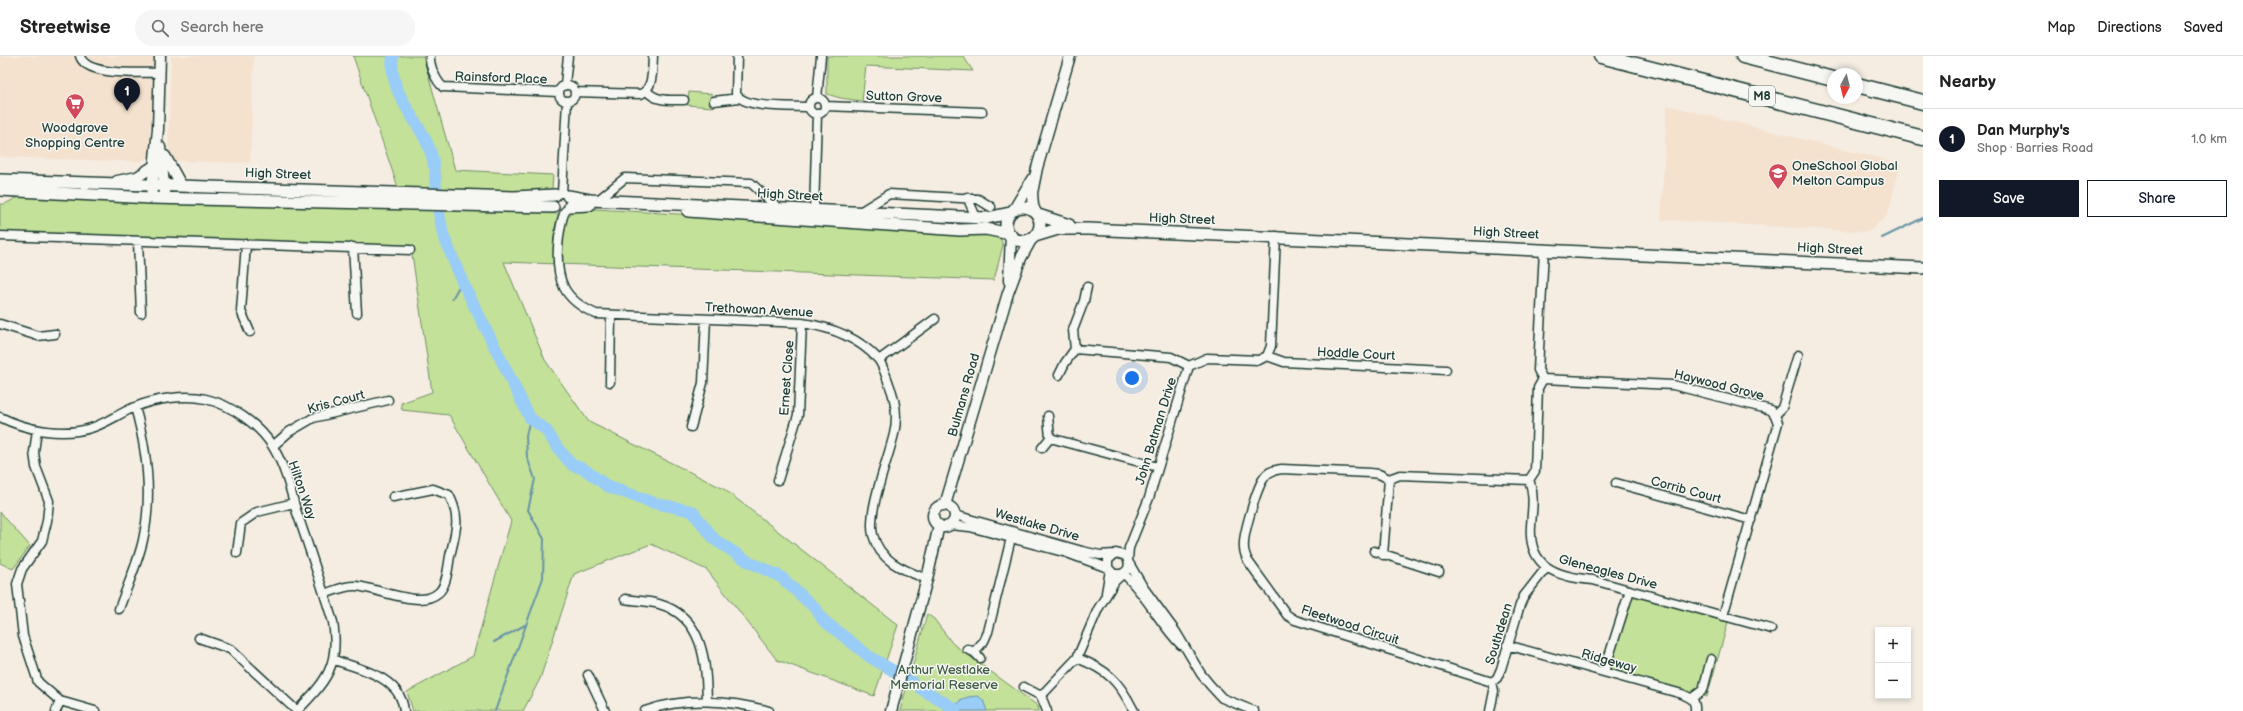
<!DOCTYPE html>
<html lang="en">
<head>
<meta charset="utf-8">
<style>
	:root { --surface:#fff; --page:#f6f6f6; --text:#222; --muted:#767676; --line:#e0e0e0; --accent:#111827 }
	body { margin:0; font-family:"Balsamiq Sans",sans-serif; background:var(--page); color:var(--text) }
	.controls { position:absolute; right:12px; bottom:12px; display:grid; overflow:hidden; border-radius:0px; box-shadow:0 2px 6px #0003 }
	.controls button { width:36px; height:36px; display:grid; place-items:center; padding:0; border:0; border-bottom:1px solid var(--line); background:var(--surface); color:var(--text); font:20px sans-serif }
	.compass { position:absolute; left:1827px; top:12px; width:36px; height:36px; border-radius:50%; background:var(--surface); box-shadow:0 2px 6px #0003; rotate:187deg }
	.you { position:absolute; left:1132px; top:322px; width:14px; height:14px; margin:-10px; border:3px solid #fff; border-radius:50%; background:#1a73e8; box-shadow:0 0 0 6px #1a73e833 }
	.badge { display:grid; place-items:center; width:26px; height:26px; border-radius:50%; background:var(--accent); color:#fff; font-size:13px; font-weight:700 }
	.pin { position:absolute; translate:-50% -33px; filter:drop-shadow(0 1px 2px #0008) }
	.pin::after { content:''; position:absolute; top:21px; width:14px; height:12px; background:inherit; clip-path:polygon(0 0,100% 0,50% 100%) }
	.list { margin:0; padding:0; list-style:none }
	h2 { display:flex; justify-content:space-between; align-items:center; height:52px; margin:0; padding:0 16px; font-size:17px }
	h2 small { font-size:13px; font-weight:400; color:var(--muted) }
	.list li { display:grid; grid-template-columns:26px 1fr auto; gap:12px; align-items:center; box-sizing:border-box; height:60px; padding:0 16px; border-top:1px solid var(--line) }
	.list b { display:block; font-size:15px; white-space:nowrap }
	.list p { margin:0; font-size:13px; white-space:nowrap; color:var(--muted) }
	.list em { font-size:13px; font-style:normal; color:var(--muted) }
	.actions { display:flex; gap:8px; padding:12px 16px }
	.actions a { flex:1; padding:9px 0; border:1px solid var(--accent); border-radius:0px; text-align:center; font-size:14px; color:var(--accent) }
	.actions .main { background:var(--accent); color:#fff }
	.icon { flex:none; width:22px; height:22px; fill:none; stroke:currentColor; stroke-width:2; stroke-linecap:round; stroke-linejoin:round }
	.map { position:relative; flex:none; width:1923px; height:655px; overflow:hidden }
	header { display:flex; align-items:center; gap:24px; box-sizing:border-box; height:56px; padding:0 20px; background:var(--surface); border-bottom:1px solid var(--line) }
	header strong { font-size:19px }
	nav { display:flex; gap:22px; margin-inline-start:auto; font-size:14px }
	.search { width:280px; height:36px; background:var(--page); display:flex; align-items:center; gap:10px; box-sizing:border-box; padding:0 14px; border-radius:22px; color:var(--muted); font-size:15px }
	main { display:flex }
	aside { flex:1; background:var(--surface) }
	.map>svg:first-child { display:block }
	.built { fill:#f4e2cf }
	.green { fill:#c3e199; stroke:#718f66 }
	.water { fill:#99ccf6; stroke:#6893a8 }
	.lines { fill:none; stroke-linecap:round; stroke-linejoin:round }
	.stream { stroke:#6893a8; stroke-width:2 }
	.river { stroke:#99ccf6; stroke-width:12 }
	.minor-casing { stroke:#1f3d34; stroke-width:11 }
	.tertiary-casing { stroke:#1f3d34; stroke-width:13 }
	.secondary-casing { stroke:#1f3d34; stroke-width:14 }
	.motorway-casing { stroke:#1f3d34; stroke-width:17 }
	.minor { stroke:#f6f6f2; stroke-width:8 }
	.tertiary { stroke:#f6f6f2; stroke-width:10 }
	.secondary { stroke:#f6f6f2; stroke-width:11 }
	.motorway { stroke:#f6f6f2; stroke-width:14 }
	.labels { text-anchor:middle; dominant-baseline:central; stroke-width:3; stroke-linejoin:round; paint-order:stroke }
	.shield { fill:#f6f6f2; stroke:#60746d; stroke-width:1 }
	.shield-label { font-size:12px; font-weight:bold; fill:#1f3d34 }
	.street-label { font-size:13px; fill:#1f3d34; stroke:#f6f6f2 }
	.poi-label { font-size:13px; fill:#1f3d34; stroke:#f6f6f2 }
	.park-label { font-size:13px; fill:#405e48; stroke:#f6f6f2 }
</style>
</head>
<body>
<header>
<strong>Streetwise</strong>
<div class="search"><svg class="icon" aria-label="search" viewBox="0 0 24 24"><circle cx="10" cy="10" r="6"/><path d="M15 15l6 6"/></svg>Search here</div>
<nav><a>Map</a><a>Directions</a><a>Saved</a></nav>
</header>
<main>
<div class="map">
<svg width="1923" height="655" viewBox="0 0 1923 655">
	<rect width="100%" height="100%" fill="#f5ede2"/>
	<filter id="ink" filterUnits="userSpaceOnUse"><feTurbulence type="fractalNoise" baseFrequency=".025" numOctaves="2"/><feDisplacementMap in="SourceGraphic" scale="8" xChannelSelector="R" yChannelSelector="G"/><feConvolveMatrix kernelMatrix="1 2 1 2 8 2 1 2 1" color-interpolation-filters="sRGB"/></filter>
	<g filter="url(#ink)">
		<path class="built" d="M 0,0 L 154,0 L 149,99 L 141,106 L 0,101 Z
			M 171,0 L 254,0 L 250,107 L 173,105 L 168,99 Z
			M 1667,49 L 1901,108 L 1887,160 L 1868,176 L 1661,164 Z"/>
		<path class="green" d="M 353,0 L 423,0 L 455,114 L 553,119 L 552,133 L 546,154 C 558,161 567,159 579,152 L 991,177 L 1000,182 L 1003,189 L 994,224 L 504,206 L 545,304 L 589,366 L 724,433 L 898,569 L 874,640 L 777,604 L 707,514 L 651,488 L 574,518 L 540,623 L 523,655 L 413,655 L 407,636 L 473,600 L 511,465 L 449,359 L 402,354 L 401,347 L 432,336 L 412,198 L 0,183 L 0,148 L 5,148 L 16,142 L 32,140 L 404,149 Z
			M 827,0 L 963,0 L 973,15 L 866,10 L 862,45 L 840,42 L 827,38 Z
			M 689,36 L 712,38 L 713,51 L 687,49 Z
			M 0,456 L 30,490 L 13,513 L 0,507 Z
			M 1631,539 L 1728,566 L 1707,641 L 1610,614 Z
			M 927,558 L 934,563 L 953,588 L 1038,650 L 1039,655 L 900,655 Z"/>
		<path class="water" d="M 978,640 L 983,644 L 987,655 L 955,655 L 960,644 L 968,641 Z"/>
		<g class="lines">
			<path class="stream" d="M 1882,182 L 1923,162
				M 452,243 L 462,225
				M 494,586 L 525,569
				M 495,655 L 543,522 L 544,483 L 528,454 L 535,423 L 527,401 L 526,380 L 530,362"/>
			<path class="river" d="M 393,0 C 386,42 429,70 434,110
				M 435,118 L 436,134
				M 438,152 L 443,178 L 462,225 L 530,362 L 546,374 L 557,391 L 572,409 L 584,413 L 607,430 L 654,447 L 692,455 L 715,484 L 749,506 L 781,521 L 816,553 L 823,564 L 870,601 L 912,626
				M 920,632 L 955,653"/>
			<g class="minor-casing">
				<path id="minor" d="M 80,0 C 86,21 141,16 160,17
					M 430,0 C 429,9 436,25 443,31 L 558,36
					M 737,0 L 736,38 C 745,53 792,50 809,51
					M 565,28 L 568,0
					M559 37a8 8 0 1 1 16 0a8 8 0 1 1-16 0Z
					M 647,35 C 656,46 670,44 684,44
					M 575,36 L 641,38 C 654,32 652,13 653,0
					M 817,42 L 821,0
					M809 50a8 8 0 1 1 16 0a8 8 0 1 1-16 0Z
					M 714,45 L 739,42
					M 825,50 L 982,56
					M 562,137 L 567,45
					M 967,141 L 976,161
					M 598,144 L 625,122 L 751,127 L 778,152
					M 565,155 C 560,167 559,178 558,191 C 556,225 564,244 596,258 L 802,267 C 830,271 858,281 878,303 C 883,309 886,320 889,328 C 896,345 898,361 894,378 C 888,404 867,455 873,479 C 880,506 904,514 927,523
					M 814,155 L 817,58
					M 860,156 L 889,138 L 978,143 L 991,151
					M 0,180 L 410,194
					M 138,185 L 141,257
					M 246,188 L 241,255 L 250,276
					M 353,191 L 357,257
					M 1544,193 L 1538,314 L 1543,323 L 1538,332 L 1535,415 L 1529,424 C 1535,439 1532,454 1531,470 C 1528,512 1558,521 1593,524 L 1771,573
					M 0,268 L 38,280 L 55,278
					M 1075,293 L 1171,301 L 1189,310
					M 1267,300 L 1284,306 L 1446,314
					M 879,304 L 935,263
					M 1059,319 L 1065,307 L 1075,293 L 1073,274 L 1084,245 L 1087,231
					M 1543,323 L 1673,329 L 1771,354 L 1775,359 L 1778,367 L 1723,560
					M 610,326 L 611,259
					M 1775,359 L 1782,352 L 1798,299
					M 0,361 C 26,374 62,381 91,372 C 107,367 120,357 135,351 C 154,343 185,338 206,343 C 231,349 260,369 273,391 C 285,411 290,432 296,454 C 309,491 321,528 333,566 C 340,610 326,625 297,655
					M 691,371 L 703,327 L 706,263
					M 37,374 L 34,396 L 36,411 L 49,445 L 47,465 L 42,485 L 22,513 L 17,528 L 23,580 L 38,626 L 60,645 L 95,655
					M 1050,382 L 1158,411
					M 273,390 L 289,376 L 313,362 L 388,344
					M 1042,392 L 1050,382 L 1048,360
					M 778,424 L 798,359 L 802,267
					M 1616,427 L 1751,464
					M 955,459 L 1082,495 L 1100,499 L 1114,498
					M 950,469 L 970,471 L 1067,497 L 1108,512
					M 1374,495 L 1439,516
					M 237,497 L 241,467 L 257,456 L 294,447
					M 1383,499 L 1389,423
					M 1128,503 L 1129,492 L 1149,442 L 1189,310 L 1207,302 L 1259,304 L 1267,300 L 1271,290 L 1276,180
					M 1129,507 L 1143,531 L 1176,576 L 1201,618 L 1210,629 L 1222,642 L 1254,655
					M 1123,517 C 1146,538 1159,567 1181,589
					M 1106,537 L 1110,514
					M 324,538 C 334,535 345,529 356,530 C 378,532 420,553 438,537 C 447,530 448,511 450,500 C 456,475 461,462 449,439 L 433,433 L 393,441
					M 625,543 C 636,545 649,545 659,548 C 704,561 706,606 707,645
					M 119,553 C 127,530 138,507 143,484 C 153,439 147,394 135,351
					M 199,582 L 230,593 L 297,655
					M 1507,589 L 1682,638 C 1691,642 1696,644 1695,655
					M 967,593 L 974,596 L 980,602
					M 974,596 L 984,585 L 988,576 L 1011,482
					M 1077,602 C 1108,614 1119,625 1134,655
					M 334,604 C 361,613 401,621 404,655
					M 1604,616 L 1630,534
					M 588,619 L 605,655
					M 1492,626 L 1295,564 L 1287,559 L 1248,505 C 1245,499 1243,494 1244,487 C 1244,476 1257,431 1264,422 C 1268,415 1275,414 1282,413 L 1370,417 L 1379,418 L 1389,423 L 1400,419 L 1529,424
					M 1024,631 L 1041,640 L 1047,655
					M 1041,640 L 1077,602 L 1098,553 L 1115,525 L 1128,513 L 1129,507 L 1126,500 L 1116,497 L 1108,504 L 1108,512 L 1114,518 L 1120,518
					M 1692,642 L 1703,634 L 1711,603
					M 56,655 L 60,645
					M 645,655 C 684,641 729,644 769,655
					M 1490,655 L 1494,635 L 1492,626 L 1497,622 L 1501,613 L 1520,549 L 1524,540 L 1546,512"/>
			</g>
			<g class="tertiary-casing">
				<path id="tertiary" d="M 160,91 L 165,137
					M 165,100 L 181,129
					M 117,125 L 137,121 L 154,110
					M 151,142 L 158,73 L 160,0
					M 1013,155 L 1032,123
					M 1036,157 L 1033,150 L 1032,137 L 1037,112 L 1070,0
					M 1009,225 L 1011,179
					M 945,449 L 1008,237 L 1021,202 L 1032,182
					M933 460a11 11 0 1 1 22 0a11 11 0 1 1-22 0Z
					M 891,655 L 927,523 L 939,469"/>
			</g>
			<g class="secondary-casing">
				<path id="secondary" d="M 0,124 L 514,141 L 555,139
					M 0,134 L 151,142 L 553,151
					M 568,140 L 590,144 L 961,161 L 987,162 L 1010,157
					M 570,150 L 589,149
					M1006 168a17 17 0 1 1 34 0a17 17 0 1 1-34 0Z
					M 688,155 L 960,174 L 986,173 L 1010,178
					M 1038,159 L 1069,169
					M 1035,180 L 1058,173 L 1088,173 L 1923,212"/>
			</g>
			<g class="motorway-casing">
				<path id="motorway" d="M 1601,0 L 1923,82
					M 1743,0 L 1833,23
					M 1857,29 L 1923,46"/>
			</g>
			<use href="#minor" class="minor"/>
			<use href="#tertiary" class="tertiary"/>
			<use href="#secondary" class="secondary"/>
			<use href="#motorway" class="motorway"/>
		</g>
	</g>
	<defs>
		<g id="supermarket-pin" transform="scale(1)"><path d="M0 17L-7.5 6A9.5 9.5 0 1 1 7.5 6Z" fill="#d1495b" stroke="#f6f6f2"/><path d="M-6-5.5h2.5l.6 2H6L4.5 2H-2.5L-4.4-4H-6ZM-1.5 3.2a1.3 1.3 0 1 0 .1 0ZM3 3.2a1.3 1.3 0 1 0 .1 0Z" fill="#fff"/></g>
		<g id="school-pin" transform="scale(1)"><path d="M0 17L-7.5 6A9.5 9.5 0 1 1 7.5 6Z" fill="#d1495b" stroke="#f6f6f2"/><path d="M0-5L7-2L0 1L-7-2ZM-4 1L0 2.5L4 1V4Q0 6-4 4Z" fill="#fff"/></g>
	</defs>
	<g fill-rule="evenodd">
		<use href="#supermarket-pin" x="75" y="47"/>
		<use href="#school-pin" x="1778" y="117"/>
	</g>
	<g class="labels">
		<rect class="shield" x="1749" y="30" width="26" height="20" rx="3"/>
		<g class="shield-label">
			<text x="1762" y="40">M8</text>
		</g>
		<g class="street-label">
			<text transform="translate(501 22) rotate(2)">Rainsford Place</text>
			<text transform="translate(904 41) rotate(2)">Sutton Grove</text>
			<text transform="translate(278 118) rotate(2)">High Street</text>
			<text transform="translate(790 139) rotate(3)">High Street</text>
			<text transform="translate(1182 163) rotate(2)">High Street</text>
			<text transform="translate(1506 177) rotate(3)">High Street</text>
			<text transform="translate(1830 193) rotate(3)">High Street</text>
			<text transform="translate(759 254) rotate(3)">Trethowan Avenue</text>
			<text transform="translate(1356 298) rotate(3)">Hoddle Court</text>
			<text transform="translate(787 322) rotate(-86)">Ernest Close</text>
			<text transform="translate(1719 329) rotate(14)">Haywood Grove</text>
			<text transform="translate(964 339) rotate(-74)">Bulmans Road</text>
			<text transform="translate(336 346) rotate(-15)">Kris Court</text>
			<text transform="translate(1156 375) rotate(-73)">John Batman Drive</text>
			<text transform="translate(302 434) rotate(71)">Hilton Way</text>
			<text transform="translate(1686 434) rotate(15)">Corrib Court</text>
			<text transform="translate(1037 469) rotate(16)">Westlake Drive</text>
			<text transform="translate(1608 516) rotate(15)">Gleneagles Drive</text>
			<text transform="translate(1350 569) rotate(18)">Fleetwood Circuit</text>
			<text transform="translate(1499 578) rotate(-73)">Southdean</text>
			<text transform="translate(1609 605) rotate(16)">Ridgeway</text>
		</g>
		<g class="poi-label">
			<text x="75" y="72">Woodgrove<tspan x="75" dy="15">Shopping Centre</tspan></text>
			<text x="1792" y="110" text-anchor="start">OneSchool Global<tspan x="1792" dy="15">Melton Campus</tspan></text>
		</g>
		<g class="park-label">
			<text x="944" y="614">Arthur Westlake<tspan x="944" dy="15">Memorial Reserve</tspan></text>
		</g>
	</g>
</svg>
<div class="controls">
<button>+</button>
<button>−</button>
</div>
<svg class="compass" viewBox="-18 -18 36 36"><path d="M0-13l5 13h-10z" fill="#e53935"/><path d="M0 13l5-13h-10z" fill="#767676"/></svg>
<div class="you"></div>
<div class="pin badge" style="left:127px;top:55px">1</div>
</div>
<aside>
<h2>Nearby<small></small></h2>
<ul class="list">
<li><span class="badge">1</span><div><b>Dan Murphy's</b><p>Shop · Barries Road</p></div><em>1.0 km</em></li>
</ul>
<div class="actions"><a class="main">Save</a><a>Share</a></div>
</aside>
</main>
</body>
</html>
